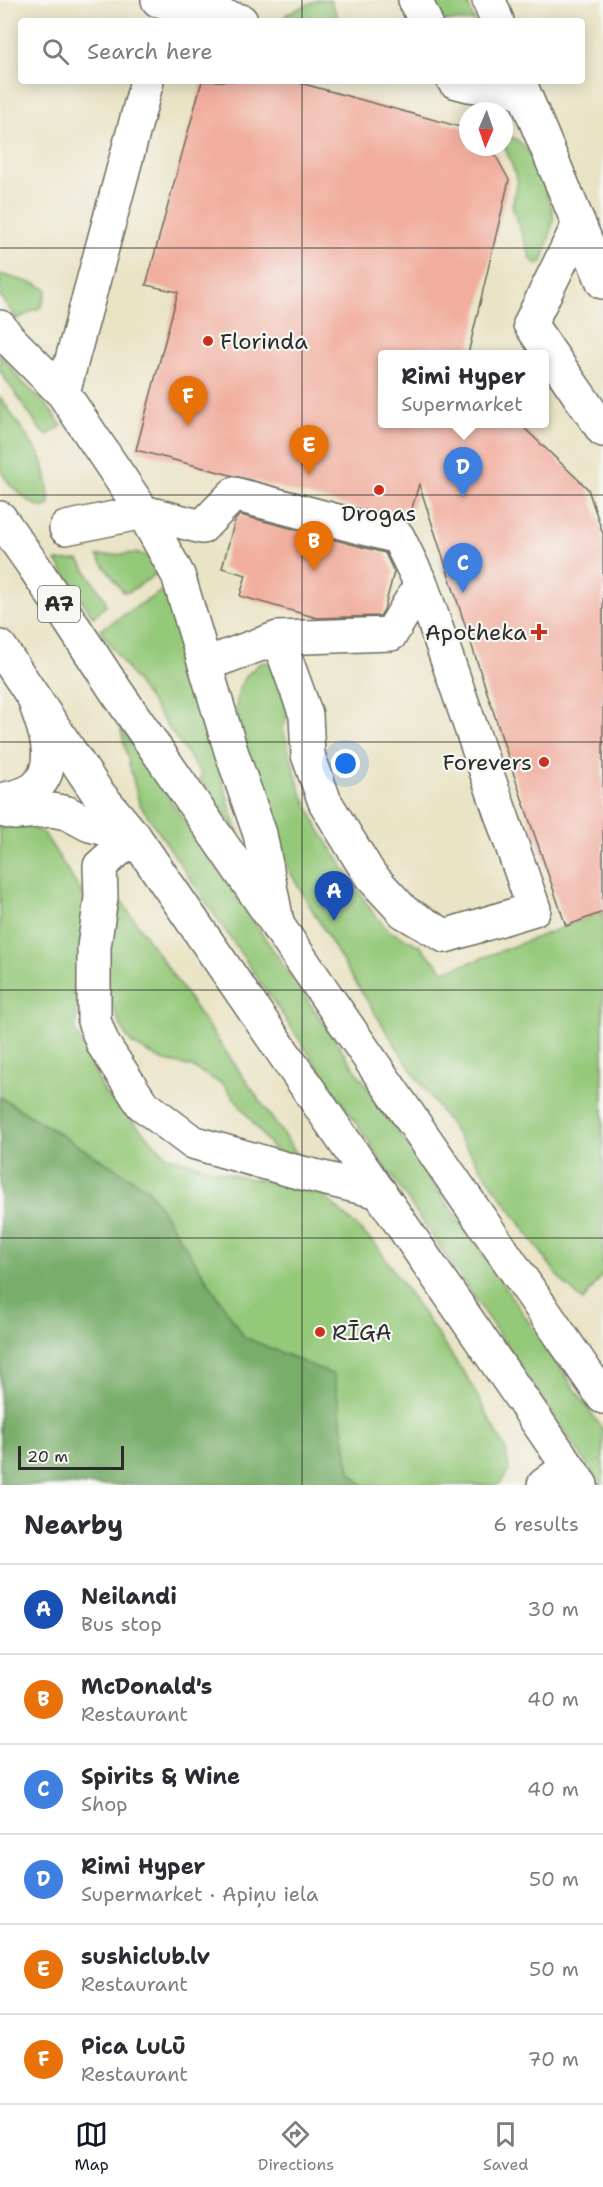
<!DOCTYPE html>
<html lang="en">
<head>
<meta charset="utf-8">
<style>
	:root { --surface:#fff; --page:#f2f2f3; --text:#2b2b33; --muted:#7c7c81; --line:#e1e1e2; --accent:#111827 }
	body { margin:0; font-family:"Shantell Sans",sans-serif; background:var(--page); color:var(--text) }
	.compass { position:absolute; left:459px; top:102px; width:54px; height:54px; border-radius:50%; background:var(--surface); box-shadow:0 3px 15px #0003; rotate:182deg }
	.scale { position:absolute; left:18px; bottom:15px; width:106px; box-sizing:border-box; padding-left:6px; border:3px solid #2b2b2b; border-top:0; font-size:16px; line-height:21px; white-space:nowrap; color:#2b2b2b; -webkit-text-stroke:4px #f6f6f2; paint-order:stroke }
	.you { position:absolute; left:346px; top:764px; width:21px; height:21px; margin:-15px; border:4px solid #fff; border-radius:50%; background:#1a73e8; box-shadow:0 0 0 9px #1a73e833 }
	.badge { display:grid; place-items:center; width:39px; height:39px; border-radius:50%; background:var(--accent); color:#fff; font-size:20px; font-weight:700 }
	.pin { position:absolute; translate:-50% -50px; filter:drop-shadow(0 2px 3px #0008) }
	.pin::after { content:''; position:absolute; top:32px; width:21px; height:18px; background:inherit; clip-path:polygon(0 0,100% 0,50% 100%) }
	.popup { position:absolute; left:378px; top:350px; width:171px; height:78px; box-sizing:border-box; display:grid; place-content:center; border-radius:6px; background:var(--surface); filter:drop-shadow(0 2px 4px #0005); font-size:20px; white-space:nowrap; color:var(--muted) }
	.popup b { font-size:22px; color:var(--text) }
	.popup::after { content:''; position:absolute; left:50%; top:100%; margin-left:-12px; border:12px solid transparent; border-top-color:var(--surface) }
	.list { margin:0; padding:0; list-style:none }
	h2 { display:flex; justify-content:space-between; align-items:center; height:78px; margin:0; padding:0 24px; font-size:26px }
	h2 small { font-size:20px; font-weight:400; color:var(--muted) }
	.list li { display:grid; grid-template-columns:39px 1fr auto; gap:18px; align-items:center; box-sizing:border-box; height:90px; padding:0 24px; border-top:2px solid var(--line) }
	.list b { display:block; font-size:22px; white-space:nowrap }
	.list p { margin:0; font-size:20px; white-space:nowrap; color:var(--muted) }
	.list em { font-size:20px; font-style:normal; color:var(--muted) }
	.icon { flex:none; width:33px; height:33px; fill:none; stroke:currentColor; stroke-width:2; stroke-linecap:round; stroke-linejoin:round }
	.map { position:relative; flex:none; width:603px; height:1485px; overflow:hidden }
	.search { position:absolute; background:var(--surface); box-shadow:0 3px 15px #0003; left:18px; right:18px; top:18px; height:66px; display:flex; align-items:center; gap:15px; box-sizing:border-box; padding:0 21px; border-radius:6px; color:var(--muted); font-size:22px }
	.sheet { height:618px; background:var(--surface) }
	nav { display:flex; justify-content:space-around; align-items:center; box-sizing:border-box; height:84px; border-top:2px solid var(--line); background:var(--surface); font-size:16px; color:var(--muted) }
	nav a { display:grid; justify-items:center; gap:3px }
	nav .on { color:var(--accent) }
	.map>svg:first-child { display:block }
	.green { fill:#95c97a; stroke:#607a52; stroke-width:1.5 }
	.forest { fill:#78ad6a; stroke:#526c4a; stroke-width:1.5 }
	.building { fill:#f1ad9d }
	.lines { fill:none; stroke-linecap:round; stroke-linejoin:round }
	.minor-casing { stroke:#6e6c61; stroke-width:36 }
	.highway-casing { stroke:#6e6c61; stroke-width:36 }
	.minor { stroke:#fff; stroke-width:33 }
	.highway { stroke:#fff; stroke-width:33 }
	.grid { fill:none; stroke:#2b2b2b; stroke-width:1.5; stroke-opacity:0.55 }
	.poi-dot { fill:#c8321e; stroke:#f6f6f2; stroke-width:2 }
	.labels { text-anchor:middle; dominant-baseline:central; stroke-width:4.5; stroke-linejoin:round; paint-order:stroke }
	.shield { fill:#f6f6f2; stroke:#686867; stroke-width:1.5 }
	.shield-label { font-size:21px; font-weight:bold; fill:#2b2b2b }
	.poi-label { font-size:22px; fill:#2b2b2b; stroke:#f6f6f2; text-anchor:start }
</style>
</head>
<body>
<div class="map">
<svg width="603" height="1485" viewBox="0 0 603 1485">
	<rect width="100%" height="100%" fill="#f6f6f2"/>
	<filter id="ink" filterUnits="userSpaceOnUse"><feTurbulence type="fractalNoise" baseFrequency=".0167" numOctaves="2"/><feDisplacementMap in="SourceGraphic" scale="12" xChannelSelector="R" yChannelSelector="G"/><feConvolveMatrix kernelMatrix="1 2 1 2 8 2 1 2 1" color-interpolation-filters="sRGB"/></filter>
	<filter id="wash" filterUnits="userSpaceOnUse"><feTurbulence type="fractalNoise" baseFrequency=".008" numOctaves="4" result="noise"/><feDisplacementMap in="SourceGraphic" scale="24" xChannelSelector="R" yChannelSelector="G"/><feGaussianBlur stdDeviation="1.35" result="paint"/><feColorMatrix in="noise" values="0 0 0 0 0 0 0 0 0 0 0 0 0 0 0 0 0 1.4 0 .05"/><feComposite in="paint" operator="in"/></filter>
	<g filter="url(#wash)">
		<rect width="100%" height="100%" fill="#eae4c6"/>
		<path class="green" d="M 317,0 L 330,0 L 340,21 L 286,21 L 285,15 Z
			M 428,0 L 466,0 L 475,21 L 437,21 Z
			M 504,135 C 514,136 521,142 527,150 C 534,160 553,204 553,216 C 553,231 546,248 542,262 L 536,264 L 531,259 L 512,206 L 518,181 L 504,145 Z
			M 0,274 L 39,285 L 47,290 L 41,307 L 17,319 L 0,296 Z
			M 0,353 L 21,381 L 45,403 L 62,426 L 47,435 L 41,431 L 0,371 Z
			M 0,397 L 41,457 L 46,475 L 50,505 L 42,508 L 30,502 L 10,485 L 0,470 Z
			M 136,553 C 150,555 153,561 158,573 L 129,592 L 123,592 L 97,556 Z
			M 79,560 L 105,599 L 106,606 L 93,617 L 56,561 Z
			M 163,590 L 170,607 L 238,833 L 199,779 L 202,775 L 100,630 Z
			M 268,662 L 272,666 L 289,709 L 283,729 L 300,790 L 320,831 L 373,913 L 389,931 L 419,945 L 444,971 L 469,963 L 603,912 L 603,1274 L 583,1301 L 559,1278 L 410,1068 L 347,969 L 284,862 L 258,811 L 235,718 L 239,688 L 247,675 L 260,663 Z
			M 120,727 L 603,1430 L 603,1485 L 601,1485 L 139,803 Z
			M 20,824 L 44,833 L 88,903 L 75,1030 L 105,1093 L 167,1156 L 236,1176 L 277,1183 L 324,1196 L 376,1245 L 468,1379 L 506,1450 L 509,1471 L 498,1485 L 363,1485 L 350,1472 L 334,1375 L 244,1337 L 148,1189 L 0,1097 L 0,825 Z
			M 122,902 L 301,1160 L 275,1151 L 224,1085 L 192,1067 L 162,1060 L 131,1043 L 120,1025 L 110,998 L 105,957 L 113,907 Z"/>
		<path class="forest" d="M 0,1097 L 148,1189 L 244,1337 L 334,1375 L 350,1472 L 363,1485 L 0,1485 Z"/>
		<g id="blocks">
			<path class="building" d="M 202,81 L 293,81 L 468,129 L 468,147 L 491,147 L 509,180 L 468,354 L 382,354 L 382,423 L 519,423 L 588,489 L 603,534 L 603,912 L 566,926 L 517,784 L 419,484 L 408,522 L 136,450 L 178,292 L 146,285 Z
				M 240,515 L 385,553 L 394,572 L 384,610 L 380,616 L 317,618 L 240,596 L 246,575 L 222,568 L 235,520 Z"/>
		</g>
	</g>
	<g filter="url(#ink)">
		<use href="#blocks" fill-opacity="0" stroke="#6e6c61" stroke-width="1.5"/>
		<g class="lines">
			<g class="minor-casing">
				<path id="minor" d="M 158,0 L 241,21
					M 415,0 L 425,21
					M 489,0 L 497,21
					M 454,81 L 469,85 L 523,91
					M 519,81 L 603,282
					M 579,224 L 530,324 L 603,430
					M 0,327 L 9,339 L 63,393 L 143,512 L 178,575 L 231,751 L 260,834 L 278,927
					M 63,393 L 147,81
					M 66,528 L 143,512 L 202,527 L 234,494 L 398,537 L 421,584 L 534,909 L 445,936 L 404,912 L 370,875 L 325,802 L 308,755 L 306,715 L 278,638
					M 206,664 L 278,638 L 391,634 L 421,584
					M 0,800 C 11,798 28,794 36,787 C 59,765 45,730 36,705
					M 0,810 L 15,813 L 52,810 L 67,813 L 90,825 L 134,836
					M 134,836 L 100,866 L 101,898 L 94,947 L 94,1021 L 103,1044 L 142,1104 L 192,1142 L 294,1171 L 380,1192
					M 544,1485 L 568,1467"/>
			</g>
			<g class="highway-casing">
				<path id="highway" d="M 0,518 L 33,565 L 116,691 L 603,1397
					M 0,647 L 97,792 L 134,836 L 581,1485"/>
			</g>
			<use href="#minor" class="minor"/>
			<use href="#highway" class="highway"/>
		</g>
	</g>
	<path class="grid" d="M 302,0 L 302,21M 302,81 L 302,1485M 0,248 L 603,248M 0,495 L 603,495M 0,742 L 603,742M 0,990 L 603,990M 0,1238 L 603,1238"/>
	<g class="poi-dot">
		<circle cx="208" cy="341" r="6"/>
		<circle cx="379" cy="490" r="6"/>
		<path d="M536 623h6v6h6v6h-6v6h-6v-6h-6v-6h6z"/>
		<circle cx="544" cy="762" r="6"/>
		<circle cx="320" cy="1332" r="6"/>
	</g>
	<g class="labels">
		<rect class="shield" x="38" y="586" width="42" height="36" rx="4.5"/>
		<g class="shield-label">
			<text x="59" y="604">A7</text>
		</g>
		<g class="poi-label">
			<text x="220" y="341">Florinda</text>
			<text x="379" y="513" text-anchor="middle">Drogas</text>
			<text x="527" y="632" text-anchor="end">Apotheka</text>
			<text x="532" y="762" text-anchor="end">Forevers</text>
			<text x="332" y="1332">RĪGA</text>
		</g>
	</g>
</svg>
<svg class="compass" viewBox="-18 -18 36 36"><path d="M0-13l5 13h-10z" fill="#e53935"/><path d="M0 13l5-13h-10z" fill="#7c7c81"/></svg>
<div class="scale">20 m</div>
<div class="you"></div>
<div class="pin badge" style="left:334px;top:921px;background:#1a4fb4">A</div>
<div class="pin badge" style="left:314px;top:571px;background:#e8710a">B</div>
<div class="pin badge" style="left:463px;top:593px;background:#3f7fe0">C</div>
<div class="pin badge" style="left:463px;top:497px;background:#3f7fe0">D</div>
<div class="popup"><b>Rimi Hyper</b>Supermarket</div>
<div class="pin badge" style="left:309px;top:475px;background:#e8710a">E</div>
<div class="pin badge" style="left:188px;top:426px;background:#e8710a">F</div>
<div class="search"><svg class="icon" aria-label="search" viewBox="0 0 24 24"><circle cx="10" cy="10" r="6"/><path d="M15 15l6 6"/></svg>Search here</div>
</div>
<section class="sheet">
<h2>Nearby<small>6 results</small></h2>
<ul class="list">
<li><span class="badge" style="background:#1a4fb4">A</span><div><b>Neilandi</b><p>Bus stop</p></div><em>30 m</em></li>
<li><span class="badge" style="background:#e8710a">B</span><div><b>McDonald's</b><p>Restaurant</p></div><em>40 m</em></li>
<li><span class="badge" style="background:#3f7fe0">C</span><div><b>Spirits &amp; Wine</b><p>Shop</p></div><em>40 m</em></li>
<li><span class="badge" style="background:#3f7fe0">D</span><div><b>Rimi Hyper</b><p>Supermarket · Apiņu iela</p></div><em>50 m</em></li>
<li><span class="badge" style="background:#e8710a">E</span><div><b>sushiclub.lv</b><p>Restaurant</p></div><em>50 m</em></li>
<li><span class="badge" style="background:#e8710a">F</span><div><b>Pica LuLū</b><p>Restaurant</p></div><em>70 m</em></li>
</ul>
</section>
<nav>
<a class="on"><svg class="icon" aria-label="map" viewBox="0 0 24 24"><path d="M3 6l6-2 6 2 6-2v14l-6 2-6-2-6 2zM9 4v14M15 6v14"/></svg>Map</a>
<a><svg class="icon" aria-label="directions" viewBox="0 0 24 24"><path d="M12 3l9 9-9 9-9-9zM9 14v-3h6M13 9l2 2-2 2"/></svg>Directions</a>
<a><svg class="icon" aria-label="saved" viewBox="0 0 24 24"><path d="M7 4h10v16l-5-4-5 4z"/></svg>Saved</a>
</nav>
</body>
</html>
